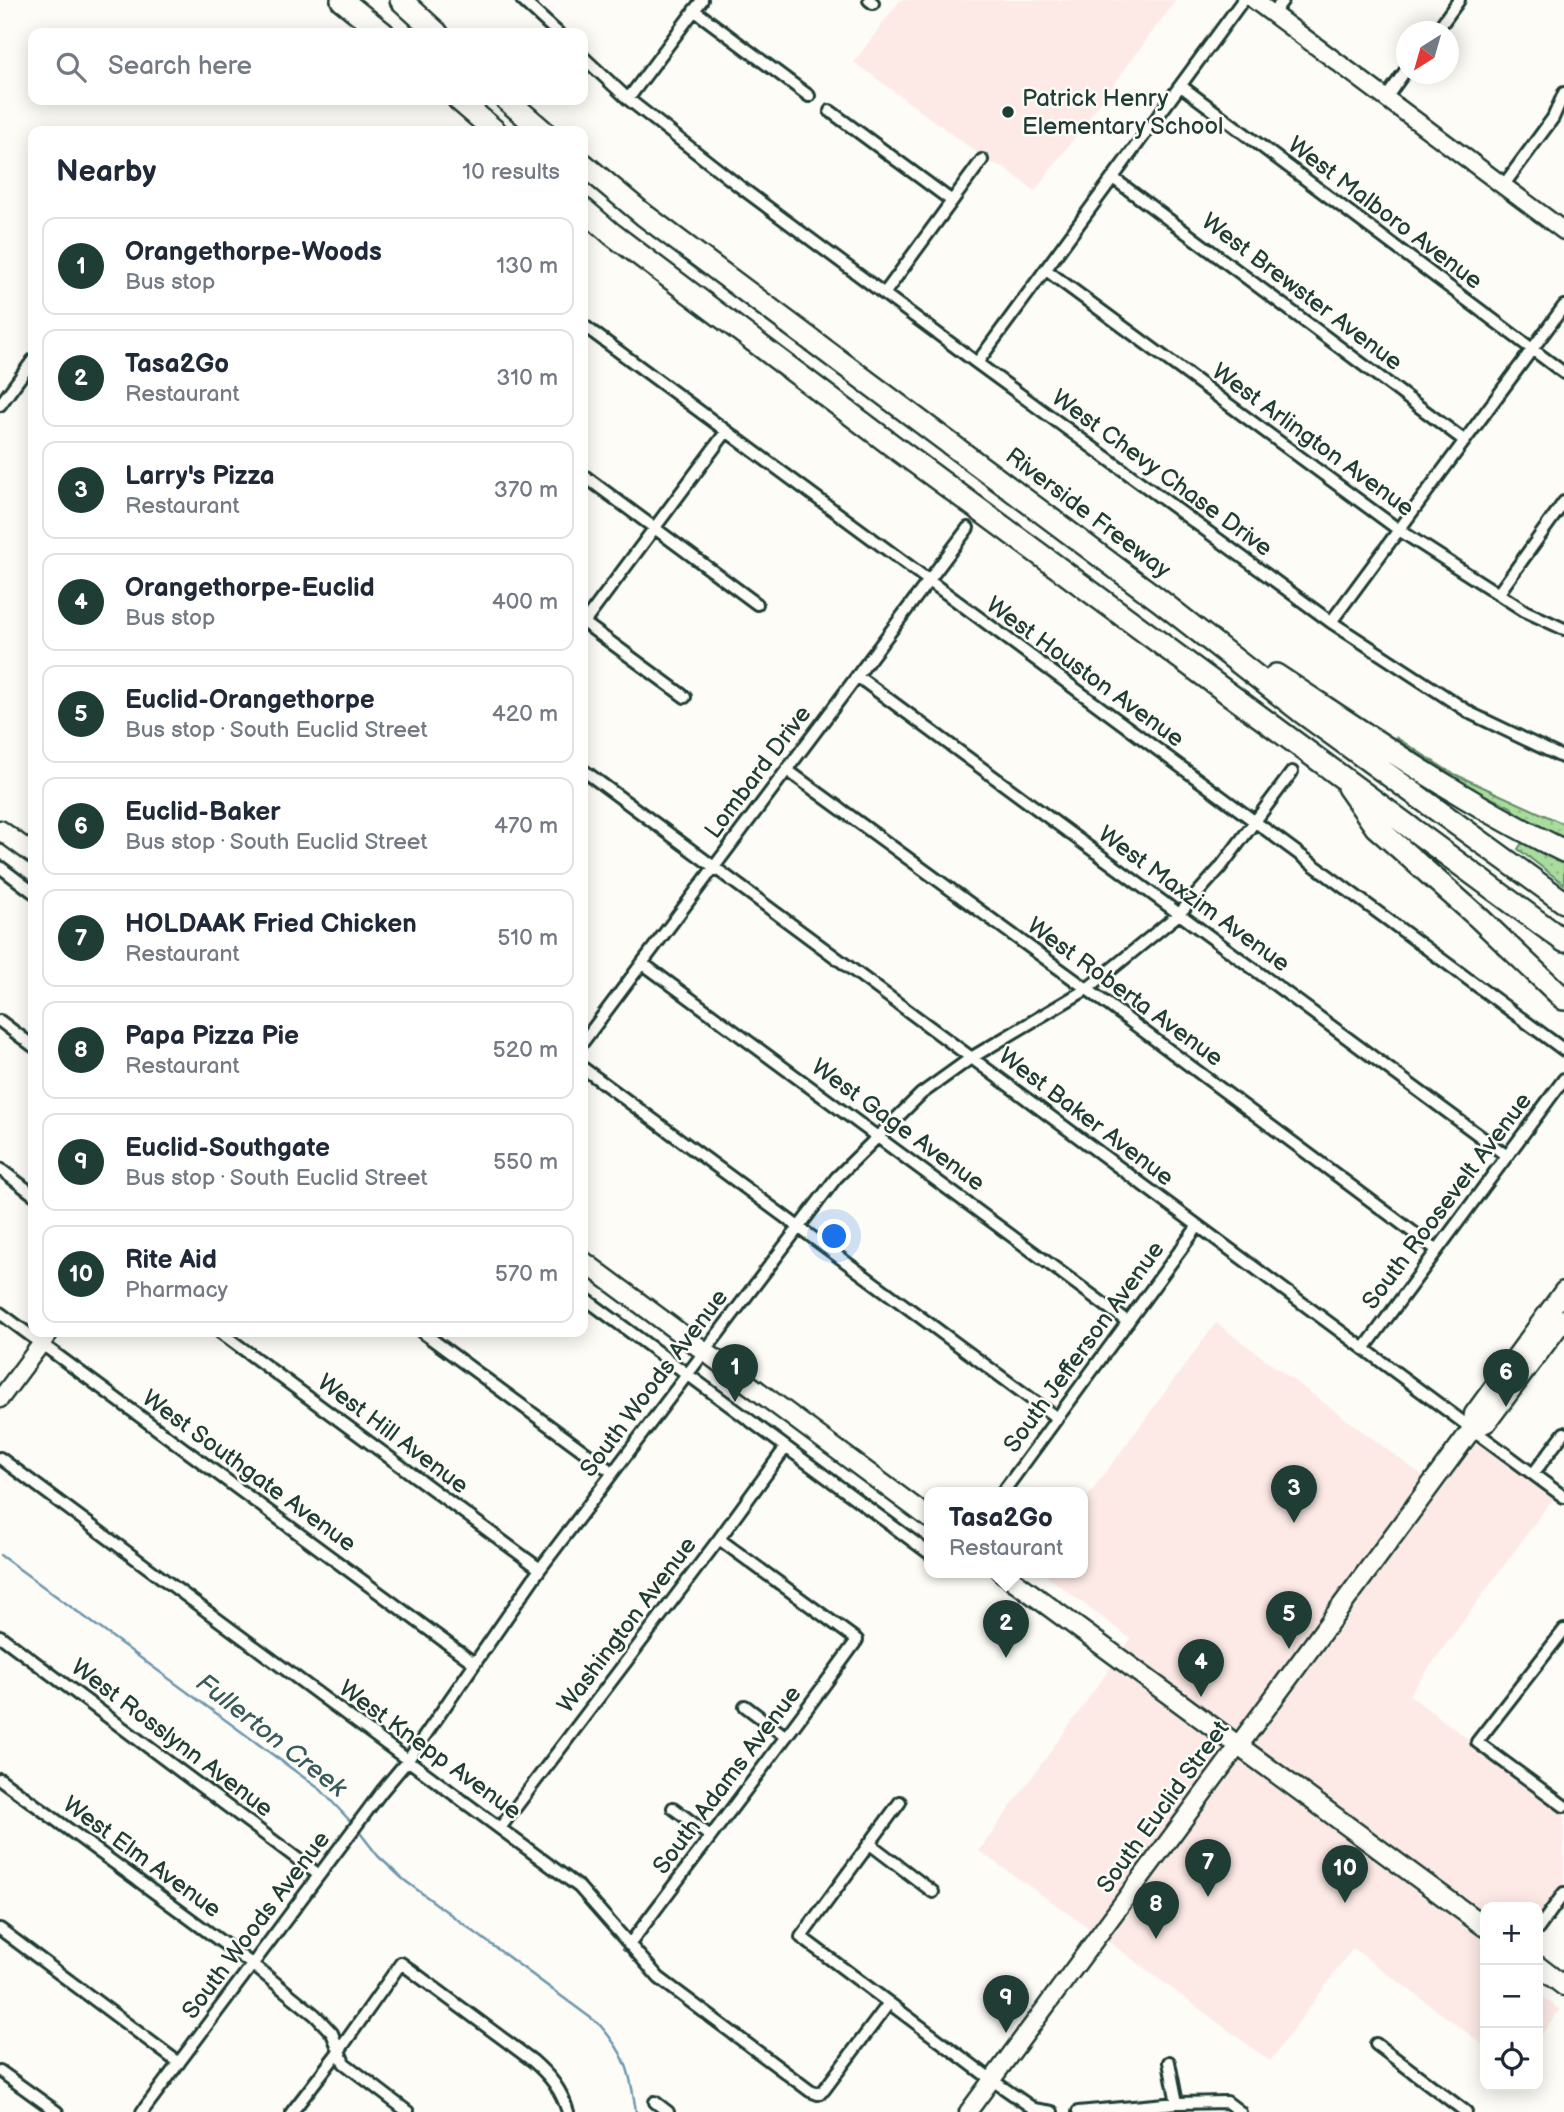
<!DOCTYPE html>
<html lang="en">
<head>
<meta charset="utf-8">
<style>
	:root { --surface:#fff; --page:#f6f6f7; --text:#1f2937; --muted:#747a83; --line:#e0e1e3; --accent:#1f3d34 }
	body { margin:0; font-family:"Balsamiq Sans",sans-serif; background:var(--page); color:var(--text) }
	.controls { position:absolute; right:21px; bottom:21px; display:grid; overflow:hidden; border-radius:14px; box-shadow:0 4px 18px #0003 }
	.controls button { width:63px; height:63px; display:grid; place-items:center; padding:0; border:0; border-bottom:2px solid var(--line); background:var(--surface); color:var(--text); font:35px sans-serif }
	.compass { position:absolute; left:1396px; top:21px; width:63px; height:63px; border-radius:50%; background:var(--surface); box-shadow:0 4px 18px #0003; rotate:217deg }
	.you { position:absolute; left:835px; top:1237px; width:24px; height:24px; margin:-18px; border:5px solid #fff; border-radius:50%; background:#1a73e8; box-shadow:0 0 0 10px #1a73e833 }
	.badge { display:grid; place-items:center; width:46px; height:46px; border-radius:50%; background:var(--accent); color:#fff; font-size:23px; font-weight:700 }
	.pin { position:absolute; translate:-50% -58px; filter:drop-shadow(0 2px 4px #0008) }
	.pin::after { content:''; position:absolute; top:37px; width:24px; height:21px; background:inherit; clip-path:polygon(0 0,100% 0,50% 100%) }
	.popup { position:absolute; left:924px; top:1487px; width:164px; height:91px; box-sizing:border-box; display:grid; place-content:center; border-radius:14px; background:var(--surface); filter:drop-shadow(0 2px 5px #0005); font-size:23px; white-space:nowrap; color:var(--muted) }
	.popup b { font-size:26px; color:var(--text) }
	.popup::after { content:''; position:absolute; left:50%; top:100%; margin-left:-14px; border:14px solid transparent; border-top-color:var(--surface) }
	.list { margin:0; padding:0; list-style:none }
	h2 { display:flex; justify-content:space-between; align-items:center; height:91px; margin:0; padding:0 28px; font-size:30px }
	h2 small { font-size:23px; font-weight:400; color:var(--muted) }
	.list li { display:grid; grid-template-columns:46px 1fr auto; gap:21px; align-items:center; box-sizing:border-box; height:98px; margin:0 14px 14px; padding:0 14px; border:2px solid var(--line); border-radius:14px }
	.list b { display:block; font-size:26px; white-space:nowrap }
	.list p { margin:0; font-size:23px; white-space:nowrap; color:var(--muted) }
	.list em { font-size:23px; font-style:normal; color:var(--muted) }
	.icon { flex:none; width:38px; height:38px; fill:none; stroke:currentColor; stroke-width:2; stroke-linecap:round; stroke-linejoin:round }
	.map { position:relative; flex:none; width:1564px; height:2112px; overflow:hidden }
	.search { position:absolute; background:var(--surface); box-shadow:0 4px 18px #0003; left:28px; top:28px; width:560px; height:77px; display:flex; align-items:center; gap:18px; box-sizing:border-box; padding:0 24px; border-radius:14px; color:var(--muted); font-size:26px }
	.panel { position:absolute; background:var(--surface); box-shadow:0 4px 18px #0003; left:28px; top:126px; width:560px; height:1211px; border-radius:14px }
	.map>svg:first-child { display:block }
	.built { fill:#fdeae6 }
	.grass { fill:url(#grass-dots); stroke:#648c68; stroke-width:2 }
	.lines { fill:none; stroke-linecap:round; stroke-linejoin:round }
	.stream { stroke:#6c96ad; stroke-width:2.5 }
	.street-casing { stroke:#1f3d34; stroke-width:16 }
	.secondary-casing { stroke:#1f3d34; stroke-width:21 }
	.primary-casing { stroke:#1f3d34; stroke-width:23 }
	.highway-casing { stroke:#1f3d34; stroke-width:26 }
	.street { stroke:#fdfcf7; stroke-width:10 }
	.secondary { stroke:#fdfcf7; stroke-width:16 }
	.primary { stroke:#fdfcf7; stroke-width:18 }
	.highway { stroke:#fdfcf7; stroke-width:21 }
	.poi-dot { fill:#1f3d34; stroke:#fdfcf7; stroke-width:2.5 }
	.labels { text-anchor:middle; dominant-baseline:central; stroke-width:5; stroke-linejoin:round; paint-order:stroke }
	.poi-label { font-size:24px; fill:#1f3d34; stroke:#fdfcf7; text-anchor:start }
	.street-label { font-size:24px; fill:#1f3d34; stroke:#fdfcf7 }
	.water-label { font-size:26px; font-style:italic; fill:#395b5c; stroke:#fdfcf7 }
</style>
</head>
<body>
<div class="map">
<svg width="1564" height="2112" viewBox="0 0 1564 2112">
	<defs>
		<pattern id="grass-dots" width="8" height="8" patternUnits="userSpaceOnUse" patternTransform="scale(1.75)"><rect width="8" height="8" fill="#a9dc9d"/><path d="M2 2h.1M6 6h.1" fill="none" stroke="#91be88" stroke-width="1.8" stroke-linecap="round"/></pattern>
	</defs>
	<rect width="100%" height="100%" fill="#fdfcf7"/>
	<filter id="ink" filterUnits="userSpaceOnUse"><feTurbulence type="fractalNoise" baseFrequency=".0143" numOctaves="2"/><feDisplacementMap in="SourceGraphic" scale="14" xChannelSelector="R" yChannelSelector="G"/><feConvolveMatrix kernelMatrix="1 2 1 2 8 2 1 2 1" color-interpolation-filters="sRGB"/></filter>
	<g filter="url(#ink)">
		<path class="built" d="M 900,0 L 1176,0 L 1035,191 L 1003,167 L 991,163 L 854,62 Z
			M 1216,1323 L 1442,1490 L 1477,1442 L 1554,1497 L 1409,1695 L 1564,1811 L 1564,1887 L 1538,1923 L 1538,1907 L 1485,1907 L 1485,2046 L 1353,1948 L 1270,2061 L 1113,1945 L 979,1851 L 1131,1639 L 1041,1572 L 1083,1572 L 1083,1503 Z
			M 1538,1993 L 1560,2010 L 1538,2039 Z"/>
		<path class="grass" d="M 1397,738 L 1450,772 L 1564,824 L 1564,843 L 1516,815 L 1511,807 L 1461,784 L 1434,768 L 1398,743 Z
			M 1524,840 L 1564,860 L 1564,884 L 1518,849 Z"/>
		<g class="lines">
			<path class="stream" d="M 0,1555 L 321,1790 L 353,1824
				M 357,1829 L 378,1856 L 404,1880 L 599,2024 C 627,2056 630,2071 636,2112"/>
			<g class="street-casing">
				<path id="street" d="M 522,0 L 558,33
					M 869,0 L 873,3
					M 694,10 L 809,96
					M 1272,15 L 1283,0
					M 1436,32 L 1459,0
					M 583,57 L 628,99 L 739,186 L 977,363 L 1331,622 L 1472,714 L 1564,758
					M 1181,86 L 1564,373
					M 1386,98 L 1406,70
					M 628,99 L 702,0
					M 830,111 L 952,201
					M 1113,178 L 1465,441
					M 1503,186 L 1553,118 L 1564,93
					M 1046,270 L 1399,530 L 1525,611 L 1564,629
					M 884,294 L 982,160
					M 583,325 L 1564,1050
					M 977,363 L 1243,0
					M 0,405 L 33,360
					M 583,475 L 757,604
					M 1498,594 L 1564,502
					M 583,622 L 685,697
					M 1331,622 L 1564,306
					M 583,624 L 726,432
					M 857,676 L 1507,1156
					M 583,770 L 1564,1497
					M 787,770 L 1087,989 L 1437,1250
					M 0,867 L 33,892
					M 642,963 L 1128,1322
					M 0,1021 L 33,1046
					M 583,1042 L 968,528
					M 583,1068 L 1057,1418
					M 0,1169 L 33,1194
					M 583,1297 L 929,1553
					M 0,1313 L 474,1663
					M 220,1332 L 540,1569
					M 422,1332 L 612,1472
					M 1364,1349 L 1564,1079
					M 0,1458 L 579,1887 L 659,1978 L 810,2091 L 818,2094 L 824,2090 L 889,2003
					M 1533,1474 L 1564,1433
					M 1003,1492 L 1198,1226
					M 1564,1630 L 1477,1742 L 1564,1806
					M 0,1636 L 319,1875
					M 745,1706 L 786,1737
					M 0,1779 L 253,1965 L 315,2015 L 332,2033 L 344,2063 L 408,2112
					M 900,1802 L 801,1937 L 992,2080 L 1034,2109 L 1052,2112
					M 673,1808 L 710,1836
					M 500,1828 L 719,1539 L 786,1447
					M 870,1844 L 933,1892
					M 0,1929 L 179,2063
					M 1538,1929 L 1564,1893
					M 629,1945 C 705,1843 783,1743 857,1640 L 719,1539
					M 1376,2044 L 1466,2112
					M 1169,2062 L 1177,2103
					M 0,2071 L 57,2112
					M 655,2102 L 668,2112
					M 142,2112 L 382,1791 L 408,1760 L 540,1569 L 836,1178 L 921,1094 L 971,1058 L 1087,989 L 1179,914 L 1220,868 L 1292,772
					M 292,2112 L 339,2051 L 401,1963 L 533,2061 C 550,2076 561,2089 568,2112
					M 1078,2112 L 1177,2103 L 1227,2102 L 1240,2112"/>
			</g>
			<g class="secondary-casing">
				<path id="secondary" d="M 1254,0 L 1564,231
					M 0,1399 L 50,1332
					M 968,2112 L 1239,1745"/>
			</g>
			<g class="primary-casing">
				<path id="primary" d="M 0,830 L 33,854
					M 583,1261 L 929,1518
					M 1472,1429 L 1474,1414 L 1564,1291
					M 1002,1572 L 1485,1927
					M 1239,1745 L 1472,1429 L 1487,1422 L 1564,1319
					M 1538,1966 L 1564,1986"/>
			</g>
			<g class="highway-casing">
				<path id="highway" d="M 342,0 L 383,33
					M 401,0 L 437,33
					M 459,100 L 495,131
					M 507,100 L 543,131
					M 583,164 L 644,215 L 1159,600 L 1303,713 L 1564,902
					M 583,209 L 612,234 L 893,446 L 1564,941
					M 1276,675 C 1370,737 1463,802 1564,851
					M 1348,787 L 1376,827 L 1479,918 L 1564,999"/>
			</g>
			<use href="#street" class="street"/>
			<use href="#secondary" class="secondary"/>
			<use href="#primary" class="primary"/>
			<use href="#highway" class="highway"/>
		</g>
	</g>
	<circle class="poi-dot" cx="1008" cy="112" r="7"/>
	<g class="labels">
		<g class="poi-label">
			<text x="1022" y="98">Patrick Henry<tspan x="1022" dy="28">Elementary School</tspan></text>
		</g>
		<g class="street-label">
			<text transform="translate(1385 213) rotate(37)">West Malboro Avenue</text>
			<text transform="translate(1302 292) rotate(37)">West Brewster Avenue</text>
			<text transform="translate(1313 440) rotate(36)">West Arlington Avenue</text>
			<text transform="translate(1162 473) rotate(36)">West Chevy Chase Drive</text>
			<text transform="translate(1088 513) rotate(37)">Riverside Freeway</text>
			<text transform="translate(1085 672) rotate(36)">West Houston Avenue</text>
			<text transform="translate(758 772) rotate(-53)">Lombard Drive</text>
			<text transform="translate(1194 899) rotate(36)">West Maxzim Avenue</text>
			<text transform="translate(1125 992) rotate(36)">West Roberta Avenue</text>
			<text transform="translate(1086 1117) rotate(37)">West Baker Avenue</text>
			<text transform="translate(898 1125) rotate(36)">West Gage Avenue</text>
			<text transform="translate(1447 1201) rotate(-53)">South Roosevelt Avenue</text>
			<text transform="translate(1084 1347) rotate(-54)">South Jefferson Avenue</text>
			<text transform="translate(654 1383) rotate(-53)">South Woods Avenue</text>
			<text transform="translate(393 1434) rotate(37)">West Hill Avenue</text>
			<text transform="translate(249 1471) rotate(36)">West Southgate Avenue</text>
			<text transform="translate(627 1625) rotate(-53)">Washington Avenue</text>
			<text transform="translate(172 1738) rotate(37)">West Rosslynn Avenue</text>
			<text transform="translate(430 1750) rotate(36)">West Knepp Avenue</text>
			<text transform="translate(727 1780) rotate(-53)">South Adams Avenue</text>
			<text transform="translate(1163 1807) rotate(-54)">South Euclid Street</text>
			<text transform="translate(142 1857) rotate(36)">West Elm Avenue</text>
			<text transform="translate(256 1925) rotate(-53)">South Woods Avenue</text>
		</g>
		<g class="water-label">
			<text transform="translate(271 1736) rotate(38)">Fullerton Creek</text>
		</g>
	</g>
</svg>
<div class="controls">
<button>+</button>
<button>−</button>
<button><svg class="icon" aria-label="locate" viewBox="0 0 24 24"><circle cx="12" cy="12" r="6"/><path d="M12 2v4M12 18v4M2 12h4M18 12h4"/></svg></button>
</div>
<svg class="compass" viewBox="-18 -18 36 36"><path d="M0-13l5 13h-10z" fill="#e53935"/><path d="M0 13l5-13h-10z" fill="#747a83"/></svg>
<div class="you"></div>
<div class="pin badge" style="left:735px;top:1402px">1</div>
<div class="pin badge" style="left:1006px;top:1658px">2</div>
<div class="popup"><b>Tasa2Go</b>Restaurant</div>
<div class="pin badge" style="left:1294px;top:1523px">3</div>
<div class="pin badge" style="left:1201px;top:1697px">4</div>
<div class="pin badge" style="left:1289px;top:1649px">5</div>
<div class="pin badge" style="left:1506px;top:1407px">6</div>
<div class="pin badge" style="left:1208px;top:1897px">7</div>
<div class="pin badge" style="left:1156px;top:1939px">8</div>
<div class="pin badge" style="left:1006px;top:2033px">9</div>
<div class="pin badge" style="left:1345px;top:1903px">10</div>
<div class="search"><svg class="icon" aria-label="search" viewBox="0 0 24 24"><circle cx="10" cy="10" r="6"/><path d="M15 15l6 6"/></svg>Search here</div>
<section class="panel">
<h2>Nearby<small>10 results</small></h2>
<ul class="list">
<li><span class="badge">1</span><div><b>Orangethorpe-Woods</b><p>Bus stop</p></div><em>130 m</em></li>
<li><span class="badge">2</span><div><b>Tasa2Go</b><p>Restaurant</p></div><em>310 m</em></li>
<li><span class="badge">3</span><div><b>Larry's Pizza</b><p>Restaurant</p></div><em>370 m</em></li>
<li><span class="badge">4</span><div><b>Orangethorpe-Euclid</b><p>Bus stop</p></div><em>400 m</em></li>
<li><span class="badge">5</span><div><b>Euclid-Orangethorpe</b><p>Bus stop · South Euclid Street</p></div><em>420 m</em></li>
<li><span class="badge">6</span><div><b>Euclid-Baker</b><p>Bus stop · South Euclid Street</p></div><em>470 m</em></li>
<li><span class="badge">7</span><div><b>HOLDAAK Fried Chicken</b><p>Restaurant</p></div><em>510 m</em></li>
<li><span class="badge">8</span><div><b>Papa Pizza Pie</b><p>Restaurant</p></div><em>520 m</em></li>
<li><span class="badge">9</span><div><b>Euclid-Southgate</b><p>Bus stop · South Euclid Street</p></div><em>550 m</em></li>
<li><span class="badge">10</span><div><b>Rite Aid</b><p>Pharmacy</p></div><em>570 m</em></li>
</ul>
</section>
</div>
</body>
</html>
